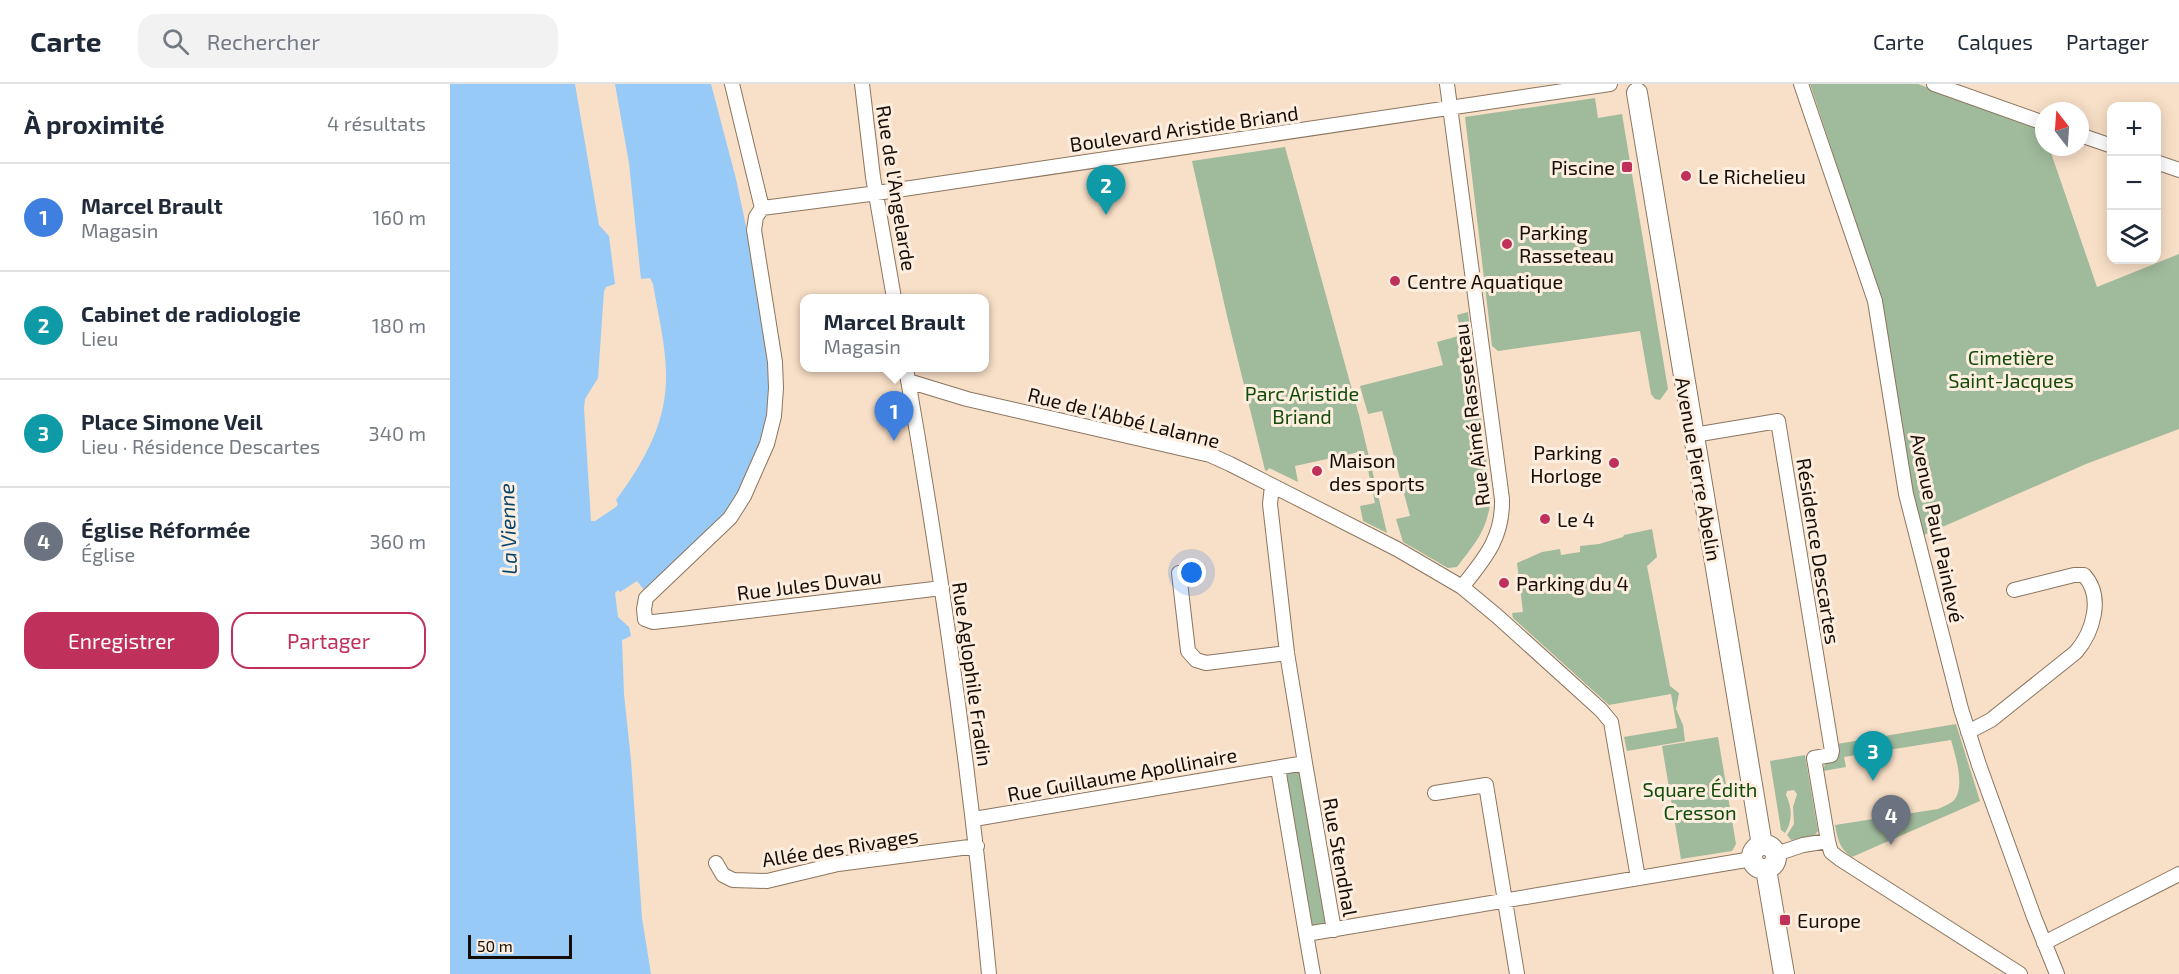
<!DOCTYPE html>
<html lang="fr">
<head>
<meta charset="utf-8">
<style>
	:root { --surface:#fff; --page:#f2f2f3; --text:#1f2937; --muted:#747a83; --line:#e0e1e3; --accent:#bf315b }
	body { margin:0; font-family:"Exo 2",sans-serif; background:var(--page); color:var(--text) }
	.controls { position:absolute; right:18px; top:18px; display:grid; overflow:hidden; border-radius:12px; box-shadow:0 3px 15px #0003 }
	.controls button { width:54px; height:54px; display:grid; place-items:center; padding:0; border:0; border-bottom:2px solid var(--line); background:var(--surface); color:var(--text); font:30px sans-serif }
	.compass { position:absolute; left:1585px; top:18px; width:54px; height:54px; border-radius:50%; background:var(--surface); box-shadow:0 3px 15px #0003; rotate:343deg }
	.scale { position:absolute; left:18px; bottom:15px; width:104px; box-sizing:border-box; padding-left:6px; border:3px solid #160e06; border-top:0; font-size:16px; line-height:21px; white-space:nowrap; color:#160e06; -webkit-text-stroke:4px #fdeee0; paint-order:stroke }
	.you { position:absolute; left:742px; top:489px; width:21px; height:21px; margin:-15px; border:4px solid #fff; border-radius:50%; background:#1a73e8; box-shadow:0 0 0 9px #1a73e833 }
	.badge { display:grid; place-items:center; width:39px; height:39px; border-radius:50%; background:var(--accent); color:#fff; font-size:20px; font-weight:700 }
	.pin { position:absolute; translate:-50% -50px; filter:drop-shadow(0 2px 3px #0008) }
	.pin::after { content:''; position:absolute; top:32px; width:21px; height:18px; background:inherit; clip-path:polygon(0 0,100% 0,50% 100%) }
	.popup { position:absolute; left:350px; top:210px; width:189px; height:78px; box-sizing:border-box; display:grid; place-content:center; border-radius:12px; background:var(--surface); filter:drop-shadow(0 2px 4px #0005); font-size:20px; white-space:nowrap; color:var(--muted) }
	.popup b { font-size:22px; color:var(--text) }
	.popup::after { content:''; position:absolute; left:50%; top:100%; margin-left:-12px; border:12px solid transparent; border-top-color:var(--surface) }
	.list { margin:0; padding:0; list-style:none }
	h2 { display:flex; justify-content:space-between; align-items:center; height:78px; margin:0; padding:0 24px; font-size:26px }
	h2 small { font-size:20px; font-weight:400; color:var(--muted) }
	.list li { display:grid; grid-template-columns:39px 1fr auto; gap:18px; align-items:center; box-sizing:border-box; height:108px; padding:0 24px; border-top:2px solid var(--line) }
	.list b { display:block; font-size:22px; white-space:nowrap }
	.list p { margin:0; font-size:20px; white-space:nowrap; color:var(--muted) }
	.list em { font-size:20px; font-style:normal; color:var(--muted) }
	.actions { display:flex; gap:12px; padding:18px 24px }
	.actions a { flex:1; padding:14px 0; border:2px solid var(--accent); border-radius:18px; text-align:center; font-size:21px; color:var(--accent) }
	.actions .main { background:var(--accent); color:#fff }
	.icon { flex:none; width:33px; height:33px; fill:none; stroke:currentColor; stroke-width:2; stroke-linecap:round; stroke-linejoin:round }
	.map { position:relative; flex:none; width:1729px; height:890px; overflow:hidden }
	header { display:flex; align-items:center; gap:36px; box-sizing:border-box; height:84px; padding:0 30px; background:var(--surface); border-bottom:2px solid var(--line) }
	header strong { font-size:28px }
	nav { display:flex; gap:33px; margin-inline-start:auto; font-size:21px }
	.search { width:420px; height:54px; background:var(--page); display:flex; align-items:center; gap:15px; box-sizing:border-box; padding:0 21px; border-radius:18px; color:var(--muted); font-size:22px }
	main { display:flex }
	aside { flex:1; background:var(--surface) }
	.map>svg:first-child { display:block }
	.green { fill:#a0ba9c }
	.water { fill:#97caf6 }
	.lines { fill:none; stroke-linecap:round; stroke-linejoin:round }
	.street-casing { stroke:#8b755f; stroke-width:16 }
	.secondary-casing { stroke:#8b755f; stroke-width:22 }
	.street { stroke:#fff; stroke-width:14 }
	.secondary { stroke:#fff; stroke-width:20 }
	.poi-dot { fill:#bf315b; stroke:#fdeee0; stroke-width:2 }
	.labels { text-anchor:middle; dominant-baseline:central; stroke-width:6; stroke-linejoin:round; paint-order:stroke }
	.street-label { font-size:20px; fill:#160e06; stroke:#fdeee0 }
	.poi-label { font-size:20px; fill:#160e06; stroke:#fdeee0; text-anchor:start }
	.park-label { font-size:20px; fill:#134c09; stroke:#fdeee0 }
	.water-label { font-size:21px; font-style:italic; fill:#06456d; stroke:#fdeee0 }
</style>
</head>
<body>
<header>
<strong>Carte</strong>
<div class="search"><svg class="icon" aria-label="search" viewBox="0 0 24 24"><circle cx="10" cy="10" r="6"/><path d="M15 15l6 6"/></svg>Rechercher</div>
<nav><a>Carte</a><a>Calques</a><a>Partager</a></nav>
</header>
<main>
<aside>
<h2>À proximité<small>4 résultats</small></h2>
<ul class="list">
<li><span class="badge" style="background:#3f7fe0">1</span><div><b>Marcel Brault</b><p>Magasin</p></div><em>160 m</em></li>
<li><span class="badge" style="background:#0f9aa8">2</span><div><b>Cabinet de radiologie</b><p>Lieu</p></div><em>180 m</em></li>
<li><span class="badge" style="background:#0f9aa8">3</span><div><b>Place Simone Veil</b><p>Lieu · Résidence Descartes</p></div><em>340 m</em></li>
<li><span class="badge" style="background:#6b7280">4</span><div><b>Église Réformée</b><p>Église</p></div><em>360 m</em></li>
</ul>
<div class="actions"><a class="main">Enregistrer</a><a>Partager</a></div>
</aside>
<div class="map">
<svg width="1729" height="890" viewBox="0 0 1729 890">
	<rect width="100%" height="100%" fill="#f8dfc7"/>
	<path class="green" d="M 1360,0 L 1468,0 L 1594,46 L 1594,63 L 1599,63 L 1647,203 L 1729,170 L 1729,345 L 1636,380 L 1474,451 L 1464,415 L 1432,217 Z
		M 1145,14 L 1148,34 L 1172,30 L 1218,305 L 1210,316 L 1205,315 L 1201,310 L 1190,247 L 1048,267 L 1042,262 L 1015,33 Z
		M 835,63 L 909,331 L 937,449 L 913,437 L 910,422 L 925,419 L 914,367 L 845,382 L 848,398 L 819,384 L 817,387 L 815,386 L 777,232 L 742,77 Z
		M 1018,228 L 1041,414 C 1037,447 1026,458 1007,483 L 998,484 L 953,458 L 946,435 L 960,432 L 932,327 L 918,330 L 910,302 L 993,281 L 987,258 L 1012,251 L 1007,231 Z
		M 1202,445 L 1207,473 L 1197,482 L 1220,602 L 1229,609 L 1226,625 L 1233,641 L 1235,657 L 1177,667 L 1174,653 L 1227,644 L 1221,610 L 1159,621 L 1063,534 L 1062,529 L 1073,528 L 1067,479 L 1092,468 L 1110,465 L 1111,471 L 1130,468 L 1130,462 L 1149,460 L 1173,453 L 1174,451 Z
		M 1506,640 L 1530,717 L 1402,773 C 1389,764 1388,756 1385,741 L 1488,725 C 1494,722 1501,720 1505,715 C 1515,701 1505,670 1501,656 L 1394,673 L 1396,683 L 1373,687 L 1375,680 L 1388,674 L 1387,660 Z
		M 1268,653 L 1286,760 L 1282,767 L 1231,775 L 1212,662 Z
		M 1355,671 L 1368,747 L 1364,752 L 1341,756 L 1337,751 L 1344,740 L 1343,723 L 1347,710 L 1344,706 L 1337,707 L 1336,711 C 1342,723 1343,737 1335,749 L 1331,746 L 1320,677 Z
		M 848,687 L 851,688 L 877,838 C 873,843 865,844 860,842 L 836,689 Z"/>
	<path class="water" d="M 0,0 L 125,0 L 149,141 L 159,152 L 165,200 L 156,203 L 154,207 L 148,294 L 135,315 L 134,324 L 141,437 L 145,437 L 166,423 L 168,420 L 166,416 C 192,381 215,342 216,297 C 217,265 208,231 203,200 L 200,194 L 191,195 L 179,79 L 165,0 L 261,0 L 286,95 L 305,185 L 320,296 L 317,334 L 299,390 L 277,429 L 194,506 L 187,497 L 170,508 L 168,506 L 165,509 L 168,533 L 179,543 L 181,552 L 172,556 L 174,610 L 181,676 L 192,834 L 201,890 L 0,890 Z"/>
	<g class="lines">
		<g class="street-casing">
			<path id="street" d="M 282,0 L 312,124 L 306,133 L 304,146 L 325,278 L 326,304 L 324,332 L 317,360 L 294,412 L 280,434 L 196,514 L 194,525 L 195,535 L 203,538 L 231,535 L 492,504
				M 412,0 L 423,93 L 444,214
				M 997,0 L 1052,415 C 1053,454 1035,474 1012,503
				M 1351,0 L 1425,217 L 1456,410 L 1511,625 L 1529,681 L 1584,833 L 1607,890
				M 1484,0 L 1594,39
				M 1630,51 L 1662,62
				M 1706,78 L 1729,86
				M 312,124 L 420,110 L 1160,0
				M 456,284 C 491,485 520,687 539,890
				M 458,297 L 517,315 L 760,371 L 780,380 L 947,465 L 1012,503 L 1047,532 L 1151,626 L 1161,638 L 1188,794
				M 1244,351 L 1328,337 L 1382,667 L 1381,671 L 1364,674 L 1378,757
				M 729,489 L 738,567 L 746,576 L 756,579 L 837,569
				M 1518,648 L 1541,636 L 1626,568 C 1643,548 1654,513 1634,491 L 1624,491 L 1564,506
				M 855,679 L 884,846
				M 828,684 L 856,850
				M 985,709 L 1036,701 L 1067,890
				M 524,735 L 855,679 L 837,569 L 820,420 L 822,402
				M 1326,770 L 1353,761 L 1378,757 L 1381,768 L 1390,775 L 1570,890
				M 266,779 L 273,791 L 283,796 L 317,797 L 388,780 L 527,762
				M 1594,859 L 1729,790
				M 863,890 L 856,850 L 1302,775"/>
		</g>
		<g class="secondary-casing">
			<path id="secondary" d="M 1187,9 L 1312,761
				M1302 773a12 12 0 1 1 24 0a12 12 0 1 1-24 0Z
				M 1316,785 L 1334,890"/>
		</g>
		<use href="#street" class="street"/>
		<use href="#secondary" class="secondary"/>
	</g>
	<g class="poi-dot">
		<rect x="1171" y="77" width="12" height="12" rx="3"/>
		<circle cx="1236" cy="92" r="6"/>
		<circle cx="1057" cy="160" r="6"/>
		<circle cx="945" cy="197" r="6"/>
		<circle cx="1164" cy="379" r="6"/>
		<circle cx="867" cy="387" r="6"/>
		<circle cx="1095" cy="435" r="6"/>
		<circle cx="1054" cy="499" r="6"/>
		<rect x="1329" y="830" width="12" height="12" rx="3"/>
	</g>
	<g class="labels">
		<g class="street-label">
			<text transform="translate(734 44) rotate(-8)">Boulevard Aristide Briand</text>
			<text transform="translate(447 104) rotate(81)">Rue de l'Angelarde</text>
			<text transform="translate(1021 331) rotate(-97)">Rue Aimé Rasseteau</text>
			<text transform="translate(674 333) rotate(14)">Rue de l'Abbé Lalanne</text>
			<text transform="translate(1249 385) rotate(80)">Avenue Pierre Abelin</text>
			<text transform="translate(1488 444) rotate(78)">Avenue Paul Painlevé</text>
			<text transform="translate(1369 467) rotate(81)">Résidence Descartes</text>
			<text transform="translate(359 500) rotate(-7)">Rue Jules Duvau</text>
			<text transform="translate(523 590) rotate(82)">Rue Aglophile Fradin</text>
			<text transform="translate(672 690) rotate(-10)">Rue Guillaume Apollinaire</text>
			<text transform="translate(390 763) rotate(-9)">Allée des Rivages</text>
			<text transform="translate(891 773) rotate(80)">Rue Stendhal</text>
		</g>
		<g class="poi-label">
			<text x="1165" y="83" text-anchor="end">Piscine</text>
			<text x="1248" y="92">Le Richelieu</text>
			<text x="1069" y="148">Parking<tspan x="1069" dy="23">Rasseteau</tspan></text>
			<text x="957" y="197">Centre Aquatique</text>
			<text x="1152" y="368" text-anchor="end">Parking<tspan x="1152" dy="23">Horloge</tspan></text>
			<text x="879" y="376">Maison<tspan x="879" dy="23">des sports</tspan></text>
			<text x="1107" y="435">Le 4</text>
			<text x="1066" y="499">Parking du 4</text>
			<text x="1347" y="836">Europe</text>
		</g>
		<g class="park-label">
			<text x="1561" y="273">Cimetière<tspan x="1561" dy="23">Saint-Jacques</tspan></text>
			<text x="852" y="309">Parc Aristide<tspan x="852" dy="23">Briand</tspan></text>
			<text x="1250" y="705">Square Édith<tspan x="1250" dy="23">Cresson</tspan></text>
		</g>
		<g class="water-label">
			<text transform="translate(57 445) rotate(-92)">La Vienne</text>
		</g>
	</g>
</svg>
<div class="controls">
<button>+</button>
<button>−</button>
<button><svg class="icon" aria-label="layers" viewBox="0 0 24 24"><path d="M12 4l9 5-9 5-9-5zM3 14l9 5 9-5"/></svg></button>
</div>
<svg class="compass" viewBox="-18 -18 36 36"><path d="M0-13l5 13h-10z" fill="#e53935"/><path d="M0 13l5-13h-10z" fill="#747a83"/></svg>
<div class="scale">50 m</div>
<div class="you"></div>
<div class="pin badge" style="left:444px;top:357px;background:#3f7fe0">1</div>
<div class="popup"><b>Marcel Brault</b>Magasin</div>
<div class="pin badge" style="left:656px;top:131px;background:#0f9aa8">2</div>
<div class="pin badge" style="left:1423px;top:697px;background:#0f9aa8">3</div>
<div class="pin badge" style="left:1441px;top:761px;background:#6b7280">4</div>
</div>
</main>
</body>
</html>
